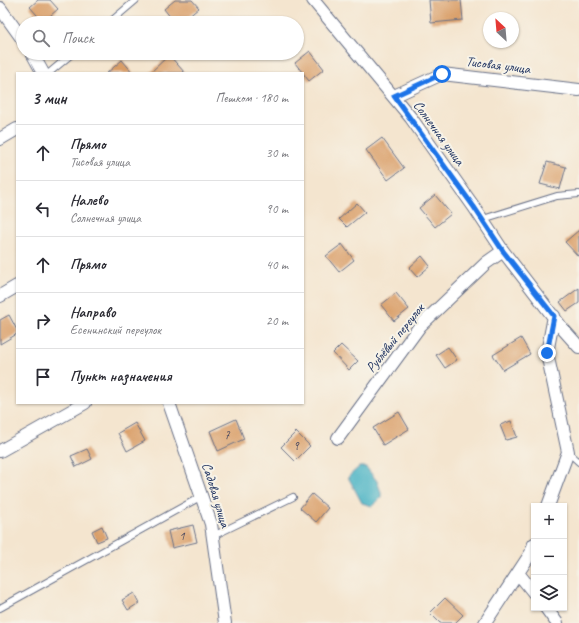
<!DOCTYPE html>
<html lang="ru">
<head>
<meta charset="utf-8">
<style>
	:root { --surface:#fff; --page:#f2f2f3; --text:#2b2b33; --muted:#7c7c81; --line:#e1e1e2 }
	body { margin:0; font-family:Caveat,sans-serif; background:var(--page); color:var(--text) }
	.controls { position:absolute; right:12px; bottom:12px; display:grid; overflow:hidden; border-radius:0px; box-shadow:0 1px 3px #0004 }
	.controls button { width:36px; height:36px; display:grid; place-items:center; padding:0; border:0; border-bottom:1px solid var(--line); background:var(--surface); color:var(--text); font:20px sans-serif }
	.compass { position:absolute; left:483px; top:12px; width:36px; height:36px; border-radius:50%; background:var(--surface); box-shadow:0 1px 3px #0004; rotate:334deg }
	.stop { position:absolute; width:12px; height:12px; margin:-9px; border:3px solid #1a73e8; border-radius:50%; background:#fff }
	.stop.end { background:#1a73e8; border-color:#fff; box-shadow:0 1px 4px #0008 }
	.list { margin:0; padding:0; list-style:none }
	h2 { display:flex; justify-content:space-between; align-items:center; height:52px; margin:0; padding:0 16px; font-size:17px }
	h2 small { font-size:13px; font-weight:400; color:var(--muted) }
	.list li { display:grid; grid-template-columns:26px 1fr auto; gap:12px; align-items:center; box-sizing:border-box; height:56px; padding:0 16px; border-top:1px solid var(--line) }
	.list b { display:block; font-size:15px; white-space:nowrap }
	.list p { margin:0; font-size:13px; white-space:nowrap; color:var(--muted) }
	.list em { font-size:13px; font-style:normal; color:var(--muted) }
	.icon { flex:none; width:22px; height:22px; fill:none; stroke:currentColor; stroke-width:2; stroke-linecap:round; stroke-linejoin:round }
	.map { position:relative; flex:none; width:579px; height:623px; overflow:hidden }
	.search { position:absolute; background:var(--surface); box-shadow:0 1px 3px #0004; left:16px; top:16px; width:288px; height:44px; display:flex; align-items:center; gap:10px; box-sizing:border-box; padding:0 14px; border-radius:22px; color:var(--muted); font-size:15px }
	.panel { position:absolute; background:var(--surface); box-shadow:0 1px 3px #0004; left:16px; top:72px; width:288px; height:332px; border-radius:0px }
	.map>svg:first-child { display:block }
	.water { fill:#47b2c4; stroke:#317091 }
	.building { fill:#d99d66 }
	.lines { fill:none; stroke-linecap:round; stroke-linejoin:round }
	.service-casing { stroke:#676f86; stroke-width:8 }
	.minor-casing { stroke:#676f86; stroke-width:14 }
	.service { stroke:#fff; stroke-width:6 }
	.minor { stroke:#fff; stroke-width:12 }
	.route { stroke:#1a73e8; stroke-width:5 }
	.labels { text-anchor:middle; dominant-baseline:central; stroke-width:4; stroke-linejoin:round; paint-order:stroke }
	.number-label { font-size:12px; fill:#4a4a60 }
	.street-label { font-size:14px; fill:#1b2f5e; stroke:#f7f3e8 }
</style>
</head>
<body>
<div class="map">
<svg width="579" height="623" viewBox="0 0 579 623">
	<rect width="100%" height="100%" fill="#f7f3e8"/>
	<filter id="ink" filterUnits="userSpaceOnUse"><feTurbulence type="fractalNoise" baseFrequency=".025" numOctaves="2"/><feDisplacementMap in="SourceGraphic" scale="8" xChannelSelector="R" yChannelSelector="G"/><feConvolveMatrix kernelMatrix="1 2 1 2 8 2 1 2 1" color-interpolation-filters="sRGB"/></filter>
	<filter id="wash" filterUnits="userSpaceOnUse"><feTurbulence type="fractalNoise" baseFrequency=".012" numOctaves="4" result="noise"/><feDisplacementMap in="SourceGraphic" scale="16" xChannelSelector="R" yChannelSelector="G"/><feGaussianBlur stdDeviation="0.9" result="paint"/><feColorMatrix in="noise" values="0 0 0 0 0 0 0 0 0 0 0 0 0 0 0 0 0 1.4 0 .05"/><feComposite in="paint" operator="in"/></filter>
	<g filter="url(#wash)">
		<rect width="100%" height="100%" fill="#f4e5cf"/>
		<path class="water" d="M 359,467 L 366,467 L 377,481 L 381,492 L 381,498 L 372,506 L 362,503 L 348,477 Z"/>
		<g id="blocks">
			<path class="building" d="M 38,0 L 50,0 L 58,9 L 43,22 L 30,7 Z
				M 175,0 L 192,0 L 199,8 L 181,23 L 175,23 L 164,9 Z
				M 429,0 L 461,0 L 463,20 L 431,23 Z
				M 310,51 L 324,69 L 309,81 L 295,63 Z
				M 169,55 L 185,73 L 150,73 Z
				M 122,60 L 133,73 L 107,73 Z
				M 382,138 L 404,168 L 388,180 L 366,150 Z
				M 547,162 L 566,167 L 560,189 L 540,184 Z
				M 435,195 L 451,214 L 435,227 L 419,208 Z
				M 357,203 L 365,212 L 347,227 L 339,219 Z
				M 579,230 L 579,257 L 565,242 Z
				M 342,244 L 354,260 L 339,272 L 326,256 Z
				M 422,256 L 430,266 L 417,277 L 409,268 Z
				M 579,288 L 579,303 L 567,311 L 560,302 Z
				M 396,293 L 409,309 L 394,321 L 381,305 Z
				M 9,315 L 17,330 L 17,334 L 0,344 L 0,320 Z
				M 521,338 L 530,354 L 503,370 L 493,355 Z
				M 341,345 L 358,361 L 349,370 L 333,353 Z
				M 448,347 L 457,360 L 445,368 L 436,355 Z
				M 399,412 L 409,429 L 383,445 L 373,428 Z
				M 236,419 L 244,439 L 218,451 L 210,431 Z
				M 511,421 L 517,437 L 506,440 L 500,425 Z
				M 135,423 L 145,441 L 127,451 L 118,433 Z
				M 296,432 L 310,446 L 295,461 L 281,447 Z
				M 87,449 L 92,459 L 76,467 L 71,456 Z
				M 312,494 L 328,508 L 316,522 L 300,508 Z
				M 193,525 L 197,542 L 172,548 L 168,531 Z
				M 102,526 L 107,538 L 97,542 L 92,531 Z
				M 134,593 L 139,603 L 128,610 L 122,600 Z
				M 445,598 L 463,615 L 455,623 L 440,623 L 430,613 Z"/>
		</g>
	</g>
	<g filter="url(#ink)">
		<use href="#blocks" fill-opacity="0" stroke="#676f86" stroke-width="1"/>
		<g class="lines">
			<g class="service-casing">
				<path id="service" d="M 109,23 L 136,0
					M 49,73 L 73,53
					M 483,219 L 557,196 L 579,194
					M 568,452 L 579,462
					M 213,536 L 293,497
					M 0,608 L 202,496"/>
			</g>
			<g class="minor-casing">
				<path id="minor" d="M 313,0 L 411,118 L 474,207 L 503,251 L 562,328 L 579,347
					M 0,8 L 23,40
					M 32,53 L 43,73
					M 394,96 L 442,74 L 579,90
					M 0,139 L 17,129
					M 0,296 L 17,286
					M 169,403 L 211,524 L 225,623
					M 338,438 L 420,326 L 486,263 L 503,251
					M 0,451 L 85,403
					M 548,506 L 568,452 L 547,353 L 554,316
					M 518,573 L 534,593
					M 546,608 L 557,623
					M 485,623 L 531,553 L 534,544"/>
			</g>
			<use href="#service" class="service"/>
			<use href="#minor" class="minor"/>
		</g>
	</g>
	<g class="lines" filter="url(#ink)">
		<path class="route" d="M 442,74 L 394,96 L 474,207 L 503,251 L 554,316 L 547,353"/>
	</g>
	<g class="labels">
		<g class="number-label">
			<text x="227" y="435">7</text>
			<text x="296" y="446">9</text>
			<text x="182" y="536">1</text>
		</g>
		<g class="street-label">
			<text transform="translate(498 65) rotate(7)">Тисовая улица</text>
			<text transform="translate(439 133) rotate(54)">Солнечная улица</text>
			<text transform="translate(395 338) rotate(-51)">Рублёвый переулок</text>
			<text transform="translate(216 495) rotate(73)">Садовая улица</text>
		</g>
	</g>
</svg>
<div class="controls">
<button>+</button>
<button>−</button>
<button><svg class="icon" aria-label="layers" viewBox="0 0 24 24"><path d="M12 4l9 5-9 5-9-5zM3 14l9 5 9-5"/></svg></button>
</div>
<svg class="compass" viewBox="-18 -18 36 36"><path d="M0-13l5 13h-10z" fill="#e53935"/><path d="M0 13l5-13h-10z" fill="#7c7c81"/></svg>
<div class="stop" style="left:442px;top:74px"></div>
<div class="stop end" style="left:547px;top:353px"></div>
<div class="search"><svg class="icon" aria-label="search" viewBox="0 0 24 24"><circle cx="10" cy="10" r="6"/><path d="M15 15l6 6"/></svg>Поиск</div>
<section class="panel">
<h2>3 мин<small>Пешком · 180 m</small></h2>
<ul class="list">
<li><svg class="icon" aria-label="ahead" viewBox="0 0 24 24"><path d="M12 20V5M6 11l6-6 6 6"/></svg><div><b>Прямо</b><p>Тисовая улица</p></div><em>30 m</em></li>
<li><svg class="icon" aria-label="left" viewBox="0 0 24 24"><path d="M17 20v-9H6M10 6l-5 5 5 5"/></svg><div><b>Налево</b><p>Солнечная улица</p></div><em>90 m</em></li>
<li><svg class="icon" aria-label="ahead" viewBox="0 0 24 24"><path d="M12 20V5M6 11l6-6 6 6"/></svg><div><b>Прямо</b></div><em>40 m</em></li>
<li><svg class="icon" aria-label="right" viewBox="0 0 24 24"><path d="M7 20v-9h11M14 6l5 5-5 5"/></svg><div><b>Направо</b><p>Есенинский переулок</p></div><em>20 m</em></li>
<li><svg class="icon" aria-label="arrive" viewBox="0 0 24 24"><path d="M6 21V4h12l-3 4 3 4H6"/></svg><div><b>Пункт назначения</b></div></li>
</ul>
</section>
</div>
</body>
</html>
